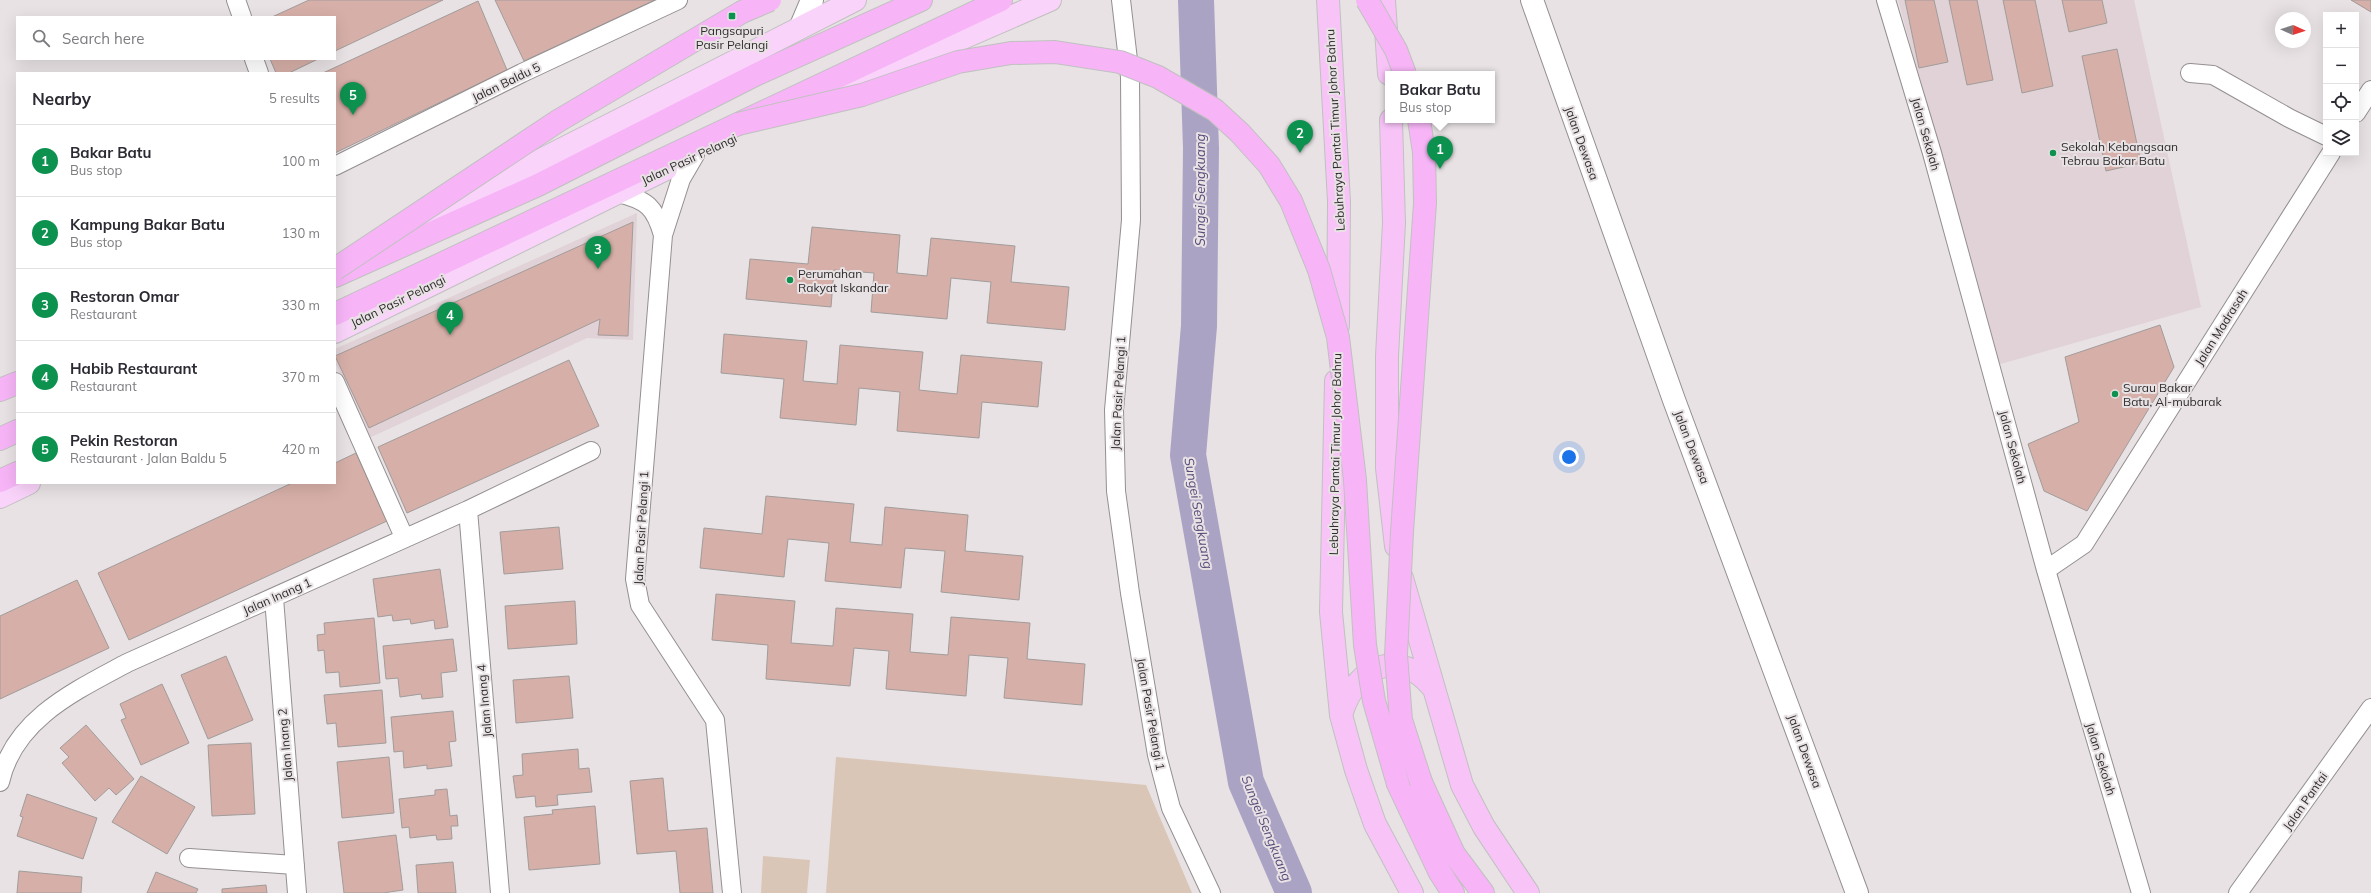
<!DOCTYPE html>
<html lang="en">
<head>
<meta charset="utf-8">
<style>
	:root { --surface:#fff; --page:#f7f7f7; --text:#2b2b33; --muted:#7c7c81; --line:#e1e1e2; --accent:#0d914f }
	body { margin:0; font-family:Mulish,sans-serif; background:var(--page); color:var(--text) }
	.controls { position:absolute; right:12px; top:12px; display:grid; overflow:hidden; border-radius:0px; box-shadow:0 4px 16px #0002 }
	.controls button { width:36px; height:36px; display:grid; place-items:center; padding:0; border:0; border-bottom:1px solid var(--line); background:var(--surface); color:var(--text); font:20px sans-serif }
	.compass { position:absolute; left:2275px; top:12px; width:36px; height:36px; border-radius:50%; background:var(--surface); box-shadow:0 4px 16px #0002; rotate:93deg }
	.you { position:absolute; left:1569px; top:457px; width:14px; height:14px; margin:-10px; border:3px solid #fff; border-radius:50%; background:#1a73e8; box-shadow:0 0 0 6px #1a73e833 }
	.badge { display:grid; place-items:center; width:26px; height:26px; border-radius:50%; background:var(--accent); color:#fff; font-size:13px; font-weight:700 }
	.pin { position:absolute; translate:-50% -33px; filter:drop-shadow(0 1px 2px #0008) }
	.pin::after { content:''; position:absolute; top:21px; width:14px; height:12px; background:inherit; clip-path:polygon(0 0,100% 0,50% 100%) }
	.popup { position:absolute; left:1385px; top:71px; width:110px; height:52px; box-sizing:border-box; display:grid; place-content:center; border-radius:0px; background:var(--surface); filter:drop-shadow(0 1px 3px #0005); font-size:13px; white-space:nowrap; color:var(--muted) }
	.popup b { font-size:15px; color:var(--text) }
	.popup::after { content:''; position:absolute; left:50%; top:100%; margin-left:-8px; border:8px solid transparent; border-top-color:var(--surface) }
	.list { margin:0; padding:0; list-style:none }
	h2 { display:flex; justify-content:space-between; align-items:center; height:52px; margin:0; padding:0 16px; font-size:17px }
	h2 small { font-size:13px; font-weight:400; color:var(--muted) }
	.list li { display:grid; grid-template-columns:26px 1fr auto; gap:12px; align-items:center; box-sizing:border-box; height:72px; padding:0 16px; border-top:1px solid var(--line) }
	.list b { display:block; font-size:15px; white-space:nowrap }
	.list p { margin:0; font-size:13px; white-space:nowrap; color:var(--muted) }
	.list em { font-size:13px; font-style:normal; color:var(--muted) }
	.icon { flex:none; width:22px; height:22px; fill:none; stroke:currentColor; stroke-width:2; stroke-linecap:round; stroke-linejoin:round }
	.map { position:relative; flex:none; width:2371px; height:893px; overflow:hidden }
	.search { position:absolute; background:var(--surface); box-shadow:0 4px 16px #0002; left:16px; top:16px; width:320px; height:44px; display:flex; align-items:center; gap:10px; box-sizing:border-box; padding:0 14px; border-radius:0px; color:var(--muted); font-size:15px }
	.panel { position:absolute; background:var(--surface); box-shadow:0 4px 16px #0002; left:16px; top:72px; width:320px; height:412px; border-radius:0px }
	.map>svg:first-child { display:block }
	.built { fill:#e0d2d6 }
	.green { fill:#dac6b6 }
	.lines { fill:none; stroke-linecap:round; stroke-linejoin:round }
	.river { stroke:#aba3c4; stroke-width:36 }
	.building { fill:#d6afa8; stroke:#a19c9b }
	.minor-casing { stroke:#948f90; stroke-width:20 }
	.tertiary-casing { stroke:#948f90; stroke-width:24 }
	.primary-casing { stroke:#c0c0c0; stroke-width:24 }
	.trunk-casing { stroke:#c0c0c0; stroke-width:24 }
	.motorway-casing { stroke:#c0c0c0; stroke-width:24 }
	.minor { stroke:#fff; stroke-width:18 }
	.tertiary { stroke:#fff; stroke-width:22 }
	.primary { stroke:#fad3fa; stroke-width:22 }
	.trunk { stroke:#f8c4f8; stroke-width:22 }
	.motorway { stroke:#f7b5f7; stroke-width:22 }
	.motorway-bridge-casing { stroke:#c0c0c0; stroke-width:24; stroke-linecap:butt }
	.motorway-bridge { stroke:#f7b5f7; stroke-width:22 }
	.poi-dot { fill:#0d914f; stroke:#e8e2e4; stroke-width:1.5 }
	.labels { text-anchor:middle; dominant-baseline:central; stroke-width:4; stroke-linejoin:round; paint-order:stroke }
	.poi-label { font-size:12px; fill:#2e2c2d; stroke:#e8e2e4; text-anchor:start }
	.street-label { font-size:12px; fill:#2e2c2d; stroke:#e8e2e4 }
	.water-label { font-size:13px; font-style:italic; fill:#564a79; stroke:#e8e2e4 }
</style>
</head>
<body>
<div class="map">
<svg width="2371" height="893" viewBox="0 0 2371 893">
	<rect width="100%" height="100%" fill="#e8e2e4"/>
	<path class="built" d="M 1898,0 L 2134,0 L 2201,307 L 1997,365 Z
		M 637,213 L 633,340 L 587,338 L 369,438 L 335,362 L 335,349 Z"/>
	<path class="green" d="M 836,757 L 1146,785 L 1192,893 L 826,893 Z
		M 763,856 L 810,860 L 807,893 L 761,893 Z"/>
	<g class="lines">
		<path class="river" d="M 1196,0 L 1201,148 L 1199,326 L 1188,455 L 1246,782 L 1294,893"/>
	</g>
	<path class="building" d="M 309,0 L 443,0 L 335,51 L 335,17 L 272,17 Z
		M 495,0 L 655,0 L 524,61 Z
		M 1905,0 L 1934,0 L 1948,62 L 1919,68 Z
		M 1949,0 L 1977,0 L 1993,80 L 1967,85 Z
		M 2003,0 L 2035,0 L 2053,86 L 2022,93 Z
		M 2062,0 L 2102,0 L 2107,23 L 2069,32 Z
		M 2351,0 L 2371,0 L 2371,12 Z
		M 478,1 L 507,70 L 335,153 L 335,73 L 323,73 Z
		M 2117,49 L 2141,163 L 2106,171 L 2082,56 Z
		M 270,59 L 318,59 L 289,73 L 276,73 Z
		M 633,222 L 628,336 L 598,335 L 600,319 L 369,428 L 335,356 Z
		M 812,227 L 900,235 L 897,273 L 927,276 L 931,238 L 1015,246 L 1011,282 L 1069,287 L 1065,330 L 987,323 L 991,282 L 951,278 L 947,319 L 871,312 L 874,273 L 834,270 L 831,307 L 746,299 L 750,259 L 808,264 Z
		M 2160,325 L 2174,367 L 2087,511 L 2044,491 L 2028,444 L 2079,422 L 2065,357 Z
		M 724,334 L 807,341 L 803,381 L 837,384 L 840,345 L 923,352 L 919,390 L 957,394 L 961,355 L 1042,362 L 1038,407 L 982,402 L 979,438 L 897,431 L 900,392 L 859,388 L 856,425 L 780,418 L 784,379 L 721,373 Z
		M 569,360 L 599,426 L 407,513 L 378,447 Z
		M 356,453 L 387,521 L 129,640 L 98,573 L 292,483 L 335,483 L 335,463 Z
		M 766,496 L 854,504 L 850,542 L 882,545 L 885,507 L 968,515 L 965,551 L 1023,556 L 1019,600 L 941,592 L 945,551 L 905,548 L 901,588 L 825,581 L 829,543 L 788,539 L 784,577 L 700,568 L 704,528 L 762,534 Z
		M 559,527 L 563,569 L 504,574 L 500,532 Z
		M 440,569 L 448,627 L 435,629 L 434,620 L 411,624 L 410,619 L 393,621 L 392,615 L 378,617 L 373,579 Z
		M 77,580 L 109,648 L 0,699 L 0,616 Z
		M 716,594 L 795,601 L 791,643 L 833,646 L 836,608 L 913,614 L 910,652 L 948,655 L 951,617 L 1030,623 L 1027,659 L 1085,664 L 1082,705 L 1004,698 L 1008,658 L 969,655 L 966,696 L 886,689 L 889,651 L 854,648 L 850,686 L 766,679 L 768,645 L 712,640 Z
		M 575,601 L 577,644 L 508,649 L 505,606 Z
		M 374,618 L 380,683 L 340,687 L 339,672 L 326,673 L 324,650 L 318,651 L 317,635 L 325,634 L 324,623 Z
		M 453,639 L 457,671 L 441,673 L 443,697 L 422,699 L 421,694 L 400,697 L 398,678 L 386,679 L 383,646 Z
		M 226,656 L 253,720 L 208,739 L 181,675 Z
		M 569,676 L 573,718 L 516,723 L 513,680 Z
		M 162,684 L 189,743 L 141,765 L 121,720 L 126,718 L 120,704 Z
		M 382,690 L 386,743 L 338,747 L 336,723 L 327,724 L 324,695 Z
		M 453,711 L 456,741 L 449,742 L 452,766 L 427,769 L 427,765 L 404,768 L 403,751 L 394,752 L 391,717 Z
		M 86,725 L 134,779 L 116,795 L 109,788 L 95,801 L 62,763 L 69,757 L 60,748 Z
		M 251,743 L 255,814 L 212,816 L 208,745 Z
		M 578,749 L 579,769 L 589,768 L 592,792 L 557,795 L 558,805 L 536,807 L 535,796 L 516,798 L 513,776 L 523,775 L 522,754 Z
		M 389,757 L 394,813 L 342,818 L 337,762 Z
		M 141,776 L 195,807 L 167,854 L 112,822 Z
		M 663,778 L 668,831 L 707,828 L 713,893 L 680,893 L 676,851 L 637,854 L 630,781 Z
		M 447,789 L 450,816 L 457,815 L 458,826 L 451,826 L 452,839 L 437,840 L 436,835 L 410,838 L 409,827 L 402,828 L 399,799 L 435,795 L 435,790 Z
		M 27,794 L 97,818 L 83,859 L 17,836 L 23,817 L 20,816 Z
		M 595,806 L 600,864 L 529,870 L 524,817 L 553,814 L 552,810 Z
		M 396,835 L 403,890 L 383,893 L 344,893 L 338,842 Z
		M 453,862 L 456,893 L 418,893 L 416,865 Z
		M 19,871 L 82,877 L 81,893 L 17,893 Z
		M 156,872 L 198,889 L 196,893 L 147,893 Z
		M 266,885 L 267,893 L 222,893 L 222,889 Z"/>
	<g class="lines">
		<g class="minor-casing">
			<path id="minor" d="M 236,0 L 242,17
				M 1121,0 L 1130,77 L 1131,220 L 1114,410 L 1116,491 L 1130,593 L 1157,755 L 1171,808 L 1211,893
				M 1886,0 L 1932,153 L 2046,570 L 2141,893
				M 254,59 L 259,73
				M 2190,73 L 2213,75 L 2289,118 L 2326,136
				M 2356,113 L 2371,90
				M 695,155 L 681,179 L 663,235 L 635,579 L 640,605 L 715,720 L 732,893
				M 335,166 L 522,73 L 678,0
				M 618,193 C 647,200 655,207 663,235
				M 335,382 L 404,537
				M 468,510 L 500,893
				M 2046,570 L 2084,544 L 2331,153
				M 274,598 L 297,893
				M 0,782 C 14,719 75,691 127,663 L 468,510 L 591,451
				M 189,858 L 295,865
				M 2238,893 L 2371,708"/>
		</g>
		<g class="tertiary-casing">
			<path id="tertiary" d="M 1532,0 L 1674,400 L 1857,893
				M 801,26 L 812,0"/>
		</g>
		<g class="primary-casing">
			<path id="primary" d="M 825,98 L 1050,0
				M 423,220 L 855,0
				M 335,332 L 666,169
				M 0,497 L 29,483"/>
		</g>
		<g class="trunk-casing">
			<path id="trunk" d="M 1328,0 L 1339,202 L 1338,326
				M 1384,0 L 1389,74
				M 1391,120 L 1394,223 L 1387,356 L 1387,468 L 1396,546
				M 1336,381 L 1331,612 L 1341,715 L 1356,770 L 1375,824 L 1412,893
				M 1402,578 L 1462,785 L 1484,827 L 1528,893
				M 1342,712 C 1357,665 1400,647 1434,689"/>
		</g>
		<g class="motorway-casing">
			<path id="motorway" d="M 335,276 L 538,185 L 755,75 L 921,0
				M 335,314 L 1001,0
				M 0,390 L 17,383
				M 0,439 L 17,431
				M 0,481 L 17,473
				M 1421,782 L 1454,854 L 1483,893
				M 1398,784 L 1439,871 L 1453,893"/>
		</g>
		<use href="#minor" class="minor"/>
		<use href="#tertiary" class="tertiary"/>
		<use href="#primary" class="primary"/>
		<use href="#trunk" class="trunk"/>
		<use href="#motorway" class="motorway"/>
		<g class="motorway-bridge-casing">
			<path id="motorway-bridge" d="M 1367,0 L 1396,50 L 1405,74
				M 1419,120 L 1424,152 L 1425,203 L 1402,532 L 1396,655 L 1401,720 L 1421,782
				M 738,124 L 862,95 L 958,62 L 1011,53 L 1055,52 L 1120,62 L 1158,77 L 1215,110 L 1240,133 L 1269,165 L 1291,201 L 1319,270 L 1338,337 L 1355,480 L 1365,645 L 1374,701 L 1398,784
				M 335,269 L 558,121 L 742,12 L 770,0"/>
		</g>
		<use href="#motorway-bridge" class="motorway-bridge"/>
	</g>
	<g class="poi-dot">
		<rect x="728" y="12" width="8" height="8" rx="2"/>
		<circle cx="2053" cy="153" r="4"/>
		<circle cx="790" cy="280" r="4"/>
		<circle cx="2115" cy="394" r="4"/>
	</g>
	<g class="labels">
		<g class="poi-label">
			<text x="732" y="30" text-anchor="middle">Pangsapuri<tspan x="732" dy="14">Pasir Pelangi</tspan></text>
			<text x="2061" y="146">Sekolah Kebangsaan<tspan x="2061" dy="14">Tebrau Bakar Batu</tspan></text>
			<text x="798" y="273">Perumahan<tspan x="798" dy="14">Rakyat Iskandar</tspan></text>
			<text x="2123" y="387">Surau Bakar<tspan x="2123" dy="14">Batu, Al-mubarak</tspan></text>
		</g>
		<g class="street-label">
			<text transform="translate(506 82) rotate(-26)">Jalan Baldu 5</text>
			<text transform="translate(1335 130) rotate(-93)">Lebuhraya Pantai Timur Johor Bahru</text>
			<text transform="translate(1926 134) rotate(74)">Jalan Sekolah</text>
			<text transform="translate(1582 143) rotate(70)">Jalan Dewasa</text>
			<text transform="translate(689 159) rotate(-25)">Jalan Pasir Pelangi</text>
			<text transform="translate(398 301) rotate(-26)">Jalan Pasir Pelangi</text>
			<text transform="translate(2221 327) rotate(-58)">Jalan Madrasah</text>
			<text transform="translate(1118 393) rotate(-87)">Jalan Pasir Pelangi 1</text>
			<text transform="translate(1692 447) rotate(69)">Jalan Dewasa</text>
			<text transform="translate(2013 447) rotate(75)">Jalan Sekolah</text>
			<text transform="translate(1335 454) rotate(-89)">Lebuhraya Pantai Timur Johor Bahru</text>
			<text transform="translate(641 528) rotate(-87)">Jalan Pasir Pelangi 1</text>
			<text transform="translate(277 596) rotate(-24)">Jalan Inang 1</text>
			<text transform="translate(484 701) rotate(-95)">Jalan Inang 4</text>
			<text transform="translate(1151 714) rotate(80)">Jalan Pasir Pelangi 1</text>
			<text transform="translate(285 745) rotate(-95)">Jalan Inang 2</text>
			<text transform="translate(1805 751) rotate(70)">Jalan Dewasa</text>
			<text transform="translate(2101 759) rotate(73)">Jalan Sekolah</text>
			<text transform="translate(2305 801) rotate(-55)">Jalan Pantai</text>
		</g>
		<g class="water-label">
			<text transform="translate(1200 190) rotate(-90)">Sungei Sengkuang</text>
			<text transform="translate(1199 513) rotate(80)">Sungei Sengkuang</text>
			<text transform="translate(1267 828) rotate(68)">Sungei Sengkuang</text>
		</g>
	</g>
</svg>
<div class="controls">
<button>+</button>
<button>−</button>
<button><svg class="icon" aria-label="locate" viewBox="0 0 24 24"><circle cx="12" cy="12" r="6"/><path d="M12 2v4M12 18v4M2 12h4M18 12h4"/></svg></button>
<button><svg class="icon" aria-label="layers" viewBox="0 0 24 24"><path d="M12 4l9 5-9 5-9-5zM3 14l9 5 9-5"/></svg></button>
</div>
<svg class="compass" viewBox="-18 -18 36 36"><path d="M0-13l5 13h-10z" fill="#e53935"/><path d="M0 13l5-13h-10z" fill="#7c7c81"/></svg>
<div class="you"></div>
<div class="pin badge" style="left:1440px;top:169px">1</div>
<div class="popup"><b>Bakar Batu</b>Bus stop</div>
<div class="pin badge" style="left:1300px;top:153px">2</div>
<div class="pin badge" style="left:598px;top:269px">3</div>
<div class="pin badge" style="left:450px;top:335px">4</div>
<div class="pin badge" style="left:353px;top:115px">5</div>
<div class="search"><svg class="icon" aria-label="search" viewBox="0 0 24 24"><circle cx="10" cy="10" r="6"/><path d="M15 15l6 6"/></svg>Search here</div>
<section class="panel">
<h2>Nearby<small>5 results</small></h2>
<ul class="list">
<li><span class="badge">1</span><div><b>Bakar Batu</b><p>Bus stop</p></div><em>100 m</em></li>
<li><span class="badge">2</span><div><b>Kampung Bakar Batu</b><p>Bus stop</p></div><em>130 m</em></li>
<li><span class="badge">3</span><div><b>Restoran Omar</b><p>Restaurant</p></div><em>330 m</em></li>
<li><span class="badge">4</span><div><b>Habib Restaurant</b><p>Restaurant</p></div><em>370 m</em></li>
<li><span class="badge">5</span><div><b>Pekin Restoran</b><p>Restaurant · Jalan Baldu 5</p></div><em>420 m</em></li>
</ul>
</section>
</div>
</body>
</html>
